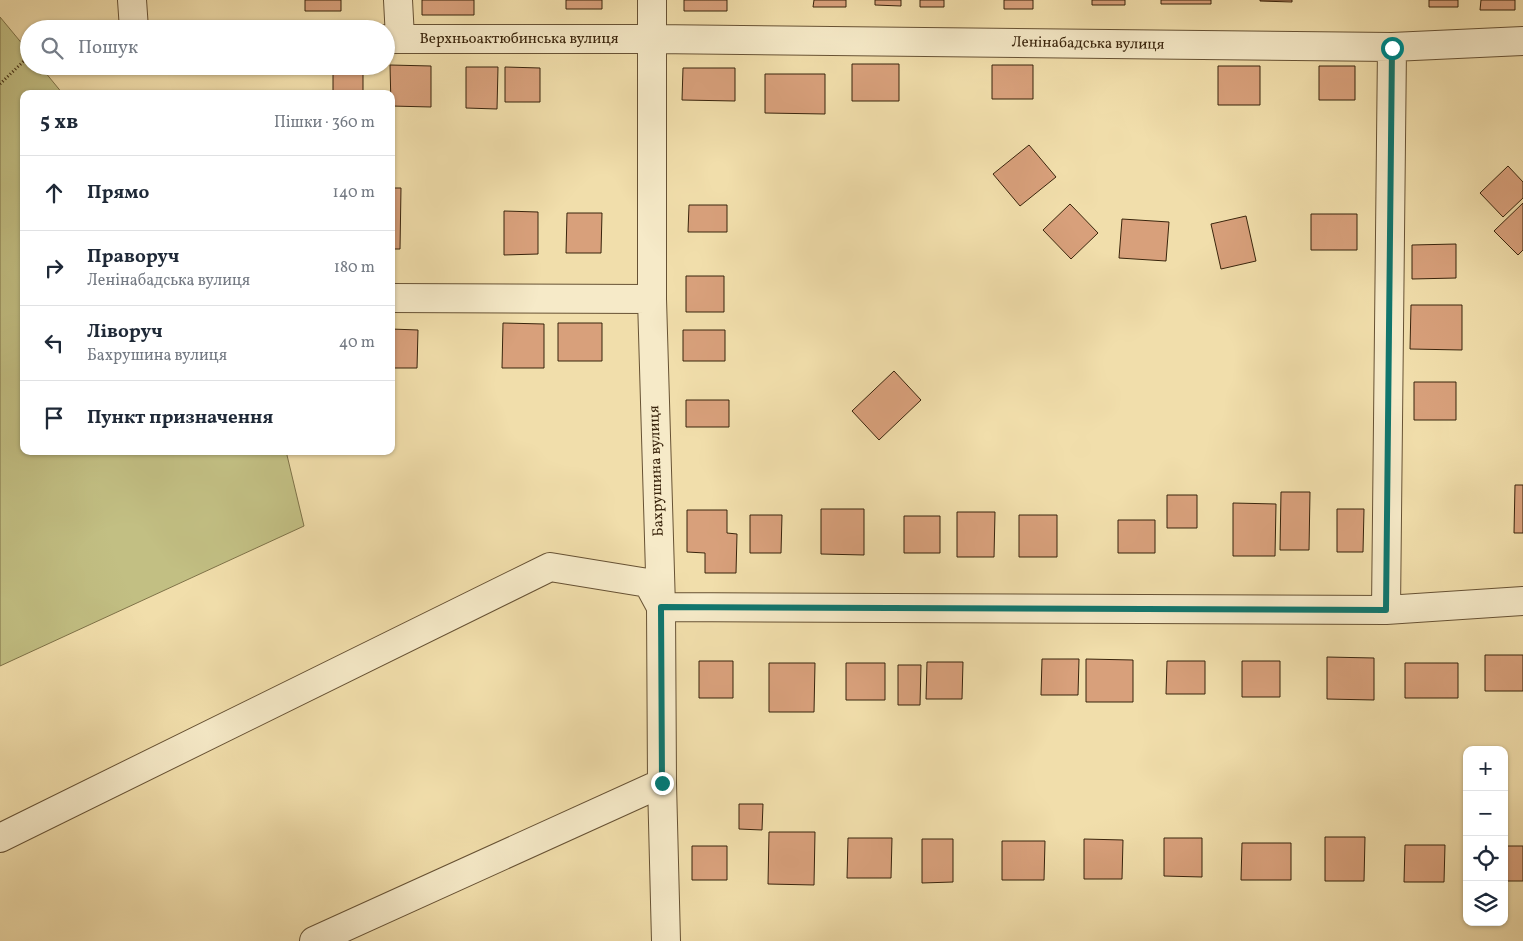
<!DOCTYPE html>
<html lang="uk">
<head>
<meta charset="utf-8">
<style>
	:root { --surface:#fff; --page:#f6f6f7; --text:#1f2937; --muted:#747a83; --line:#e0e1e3 }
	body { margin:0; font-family:Vollkorn,serif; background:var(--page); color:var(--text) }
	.controls { position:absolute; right:15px; bottom:15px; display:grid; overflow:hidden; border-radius:10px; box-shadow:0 1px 4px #0004 }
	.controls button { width:45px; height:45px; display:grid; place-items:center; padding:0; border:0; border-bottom:1px solid var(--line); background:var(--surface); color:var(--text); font:25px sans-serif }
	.stop { position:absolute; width:15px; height:15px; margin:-11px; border:4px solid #0f766e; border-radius:50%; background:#fff }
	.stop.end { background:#0f766e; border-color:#fff; box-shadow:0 1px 5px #0008 }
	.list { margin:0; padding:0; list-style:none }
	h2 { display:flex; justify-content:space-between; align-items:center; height:65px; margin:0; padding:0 20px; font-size:21px }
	h2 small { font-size:16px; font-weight:400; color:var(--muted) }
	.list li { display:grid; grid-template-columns:32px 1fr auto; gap:15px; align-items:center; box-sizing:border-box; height:75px; padding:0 20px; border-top:1px solid var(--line) }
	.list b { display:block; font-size:19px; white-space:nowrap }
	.list p { margin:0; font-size:16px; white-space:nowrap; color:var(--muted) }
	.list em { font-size:16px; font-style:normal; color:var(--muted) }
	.icon { flex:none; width:28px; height:28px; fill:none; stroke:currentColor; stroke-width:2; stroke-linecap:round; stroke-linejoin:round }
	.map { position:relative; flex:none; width:1523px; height:941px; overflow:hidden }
	.search { position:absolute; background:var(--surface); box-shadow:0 1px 4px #0004; left:20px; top:20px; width:375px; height:55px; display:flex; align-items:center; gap:12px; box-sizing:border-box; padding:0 18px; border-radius:28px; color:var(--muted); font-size:19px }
	.panel { position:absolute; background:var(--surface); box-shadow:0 1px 4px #0004; left:20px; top:90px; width:375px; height:365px; border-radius:10px }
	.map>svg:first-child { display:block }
	.green { fill:#c2bf83; stroke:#7e7248 }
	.building { fill:#d8a07b; stroke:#39240c }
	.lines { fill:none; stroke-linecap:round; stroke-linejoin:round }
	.minor-casing { stroke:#675234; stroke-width:30 }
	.path { stroke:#39240c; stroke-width:3; stroke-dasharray:1 2.5; stroke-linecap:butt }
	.minor { stroke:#f6eac8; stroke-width:28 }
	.route { stroke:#0f766e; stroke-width:6 }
	.labels { text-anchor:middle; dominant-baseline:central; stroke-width:5; stroke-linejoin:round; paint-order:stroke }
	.street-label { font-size:15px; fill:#39240c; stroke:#f6eac8 }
</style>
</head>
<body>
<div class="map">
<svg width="1523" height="941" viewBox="0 0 1523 941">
	<rect width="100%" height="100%" fill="#f1deab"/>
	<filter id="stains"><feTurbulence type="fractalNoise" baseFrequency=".004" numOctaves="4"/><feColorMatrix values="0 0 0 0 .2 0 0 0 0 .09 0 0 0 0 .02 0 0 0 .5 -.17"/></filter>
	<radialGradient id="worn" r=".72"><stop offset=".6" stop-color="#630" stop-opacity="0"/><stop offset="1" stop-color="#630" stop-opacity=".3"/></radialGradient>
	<path class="green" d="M 0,17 L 29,52 L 29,66 L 40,66 L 63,94 L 24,94 L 24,451 L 286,451 L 304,526 L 0,666 Z"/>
	<path class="building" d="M 305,0 L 341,0 L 341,11 L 305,11 Z
		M 422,0 L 474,0 L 474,15 L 422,15 Z
		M 566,0 L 602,0 L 602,9 L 566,9 Z
		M 684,0 L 727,0 L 727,11 L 684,11 Z
		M 814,0 L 846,0 L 846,7 L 813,7 Z
		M 875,0 L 901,0 L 901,6 L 875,5 Z
		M 920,0 L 944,0 L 944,7 L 920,7 Z
		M 1004,0 L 1033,0 L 1033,9 L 1004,9 Z
		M 1092,0 L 1125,0 L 1125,5 L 1092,5 Z
		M 1161,0 L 1211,0 L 1211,4 L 1161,4 Z
		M 1260,0 L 1292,0 L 1292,2 L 1260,1 Z
		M 1429,0 L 1458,0 L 1458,7 L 1429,7 Z
		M 1481,0 L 1515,0 L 1515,10 L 1480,10 Z
		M 852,64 L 899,64 L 899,101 L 852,101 Z
		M 390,65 L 431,66 L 431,107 L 391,106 Z
		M 992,65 L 1033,65 L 1033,99 L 992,99 Z
		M 1218,66 L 1260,66 L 1260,105 L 1218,105 Z
		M 1319,66 L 1355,66 L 1355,100 L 1319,100 Z
		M 466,67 L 498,67 L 497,109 L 466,108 Z
		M 505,67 L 540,68 L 540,102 L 505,102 Z
		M 333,68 L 363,68 L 363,94 L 333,94 Z
		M 683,68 L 735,68 L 735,101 L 682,100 Z
		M 765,74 L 825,74 L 825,114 L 765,113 Z
		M 1029,145 L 1056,177 L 1020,206 L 993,174 Z
		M 1508,166 L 1523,182 L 1523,198 L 1503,217 L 1480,193 Z
		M 391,188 L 401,188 L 400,249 L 391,249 Z
		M 1523,203 L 1523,250 L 1518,255 L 1494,231 Z
		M 1070,204 L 1098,233 L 1071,259 L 1043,230 Z
		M 689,205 L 727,205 L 727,232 L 688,232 Z
		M 504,211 L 538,212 L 538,254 L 504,255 Z
		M 567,213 L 602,213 L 601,253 L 566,253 Z
		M 1311,214 L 1357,214 L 1357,250 L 1311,250 Z
		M 1246,216 L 1256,261 L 1221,269 L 1211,224 Z
		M 1122,219 L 1169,222 L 1166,261 L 1119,258 Z
		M 1456,244 L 1456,278 L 1412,279 L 1412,245 Z
		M 686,276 L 724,276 L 724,312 L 686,312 Z
		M 1411,305 L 1462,305 L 1462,350 L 1410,349 Z
		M 503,323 L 544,324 L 544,368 L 502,368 Z
		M 558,323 L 602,323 L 602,361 L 558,361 Z
		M 391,329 L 418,330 L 417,368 L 391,368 Z
		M 683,330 L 725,330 L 725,361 L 683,361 Z
		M 894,371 L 921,400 L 879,440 L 852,411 Z
		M 1414,382 L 1456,382 L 1456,420 L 1414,420 Z
		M 686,400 L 729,400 L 729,427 L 686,427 Z
		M 1515,485 L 1523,485 L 1523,533 L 1514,533 Z
		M 1281,492 L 1310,492 L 1309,550 L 1280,550 Z
		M 1167,495 L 1197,495 L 1197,528 L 1167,528 Z
		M 1233,503 L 1276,504 L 1275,556 L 1233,556 Z
		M 821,509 L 864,509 L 864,555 L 821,554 Z
		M 1337,509 L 1364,509 L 1363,552 L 1337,552 Z
		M 687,510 L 727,510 L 727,533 L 737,534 L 736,573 L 705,573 L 705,553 L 687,552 Z
		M 957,512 L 995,512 L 994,557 L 957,557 Z
		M 750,515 L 782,515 L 781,553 L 750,553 Z
		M 1019,515 L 1057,515 L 1057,557 L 1019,557 Z
		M 904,516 L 940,516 L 940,553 L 904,553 Z
		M 1118,520 L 1155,520 L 1155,553 L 1118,553 Z
		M 1485,655 L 1523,655 L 1523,691 L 1485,691 Z
		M 1327,657 L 1374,658 L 1374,700 L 1327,699 Z
		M 1042,659 L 1079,659 L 1078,695 L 1041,695 Z
		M 1086,659 L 1133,660 L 1133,702 L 1086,702 Z
		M 699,661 L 733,661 L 733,698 L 699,698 Z
		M 1167,661 L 1205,661 L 1205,694 L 1166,694 Z
		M 1242,661 L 1280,661 L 1280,697 L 1242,697 Z
		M 927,662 L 963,662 L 962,699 L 926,699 Z
		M 769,663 L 815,663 L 814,712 L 769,712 Z
		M 846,663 L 885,663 L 885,700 L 846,700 Z
		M 1405,663 L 1458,663 L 1458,698 L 1405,698 Z
		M 898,665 L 921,665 L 920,705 L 898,705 Z
		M 739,804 L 763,804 L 762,830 L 739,829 Z
		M 769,832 L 815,832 L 814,885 L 768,884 Z
		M 1325,837 L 1365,837 L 1364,881 L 1325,881 Z
		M 848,838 L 892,838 L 891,878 L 847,878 Z
		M 1164,838 L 1202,838 L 1202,877 L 1164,876 Z
		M 922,839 L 953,839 L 953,882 L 922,883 Z
		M 1084,839 L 1123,840 L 1122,879 L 1084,879 Z
		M 1002,841 L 1045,841 L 1044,880 L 1002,880 Z
		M 1242,843 L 1291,843 L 1291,880 L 1241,880 Z
		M 1405,845 L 1445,845 L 1444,882 L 1404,882 Z
		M 692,846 L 727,846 L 727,880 L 692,880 Z
		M 1504,846 L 1523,846 L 1523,881 L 1504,881 Z"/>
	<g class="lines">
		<g class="minor-casing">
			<path id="minor" d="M 132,0 L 134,29
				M 398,0 L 400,38
				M 652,0 L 652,299 L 661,607 L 662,783 L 666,941
				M 386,39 L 653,39 L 1392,47 L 1523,41
				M 391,298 L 652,299
				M 1386,610 L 1392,47
				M 0,838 L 550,567 L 648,583 L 661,607 L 1386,610 L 1523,601
				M 314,941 L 662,783"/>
		</g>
		<path class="path" d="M 0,84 L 29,56"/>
		<use href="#minor" class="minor"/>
	</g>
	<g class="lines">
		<path class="route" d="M 662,783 L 661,607 L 1386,610 L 1392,48"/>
	</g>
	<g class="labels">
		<g class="street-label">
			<text x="519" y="39">Верхньоактюбинська вулиця</text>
			<text transform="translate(1088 44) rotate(1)">Ленінабадська вулиця</text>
			<text transform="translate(657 471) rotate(-92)">Бахрушина вулиця</text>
		</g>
	</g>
	<rect width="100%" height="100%" filter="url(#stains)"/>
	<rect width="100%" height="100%" fill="url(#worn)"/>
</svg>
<div class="controls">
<button>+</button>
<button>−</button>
<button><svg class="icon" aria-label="locate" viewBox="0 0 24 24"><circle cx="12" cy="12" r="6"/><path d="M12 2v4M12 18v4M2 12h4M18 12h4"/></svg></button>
<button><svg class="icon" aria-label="layers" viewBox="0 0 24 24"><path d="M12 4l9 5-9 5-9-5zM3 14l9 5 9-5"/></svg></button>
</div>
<div class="stop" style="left:1392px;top:48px"></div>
<div class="stop end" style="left:662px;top:783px"></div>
<div class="search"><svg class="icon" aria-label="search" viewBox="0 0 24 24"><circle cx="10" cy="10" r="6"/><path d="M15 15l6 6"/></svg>Пошук</div>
<section class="panel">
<h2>5 хв<small>Пішки · 360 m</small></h2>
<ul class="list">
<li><svg class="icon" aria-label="ahead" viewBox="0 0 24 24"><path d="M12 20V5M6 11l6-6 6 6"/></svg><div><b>Прямо</b></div><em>140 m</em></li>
<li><svg class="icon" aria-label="right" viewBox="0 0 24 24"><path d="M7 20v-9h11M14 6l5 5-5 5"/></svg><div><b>Праворуч</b><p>Ленінабадська вулиця</p></div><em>180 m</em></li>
<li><svg class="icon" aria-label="left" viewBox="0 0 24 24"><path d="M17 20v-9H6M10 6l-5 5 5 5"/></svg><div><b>Ліворуч</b><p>Бахрушина вулиця</p></div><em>40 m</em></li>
<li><svg class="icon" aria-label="arrive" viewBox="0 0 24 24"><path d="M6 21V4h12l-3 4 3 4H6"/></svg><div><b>Пункт призначення</b></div></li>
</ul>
</section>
</div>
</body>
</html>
